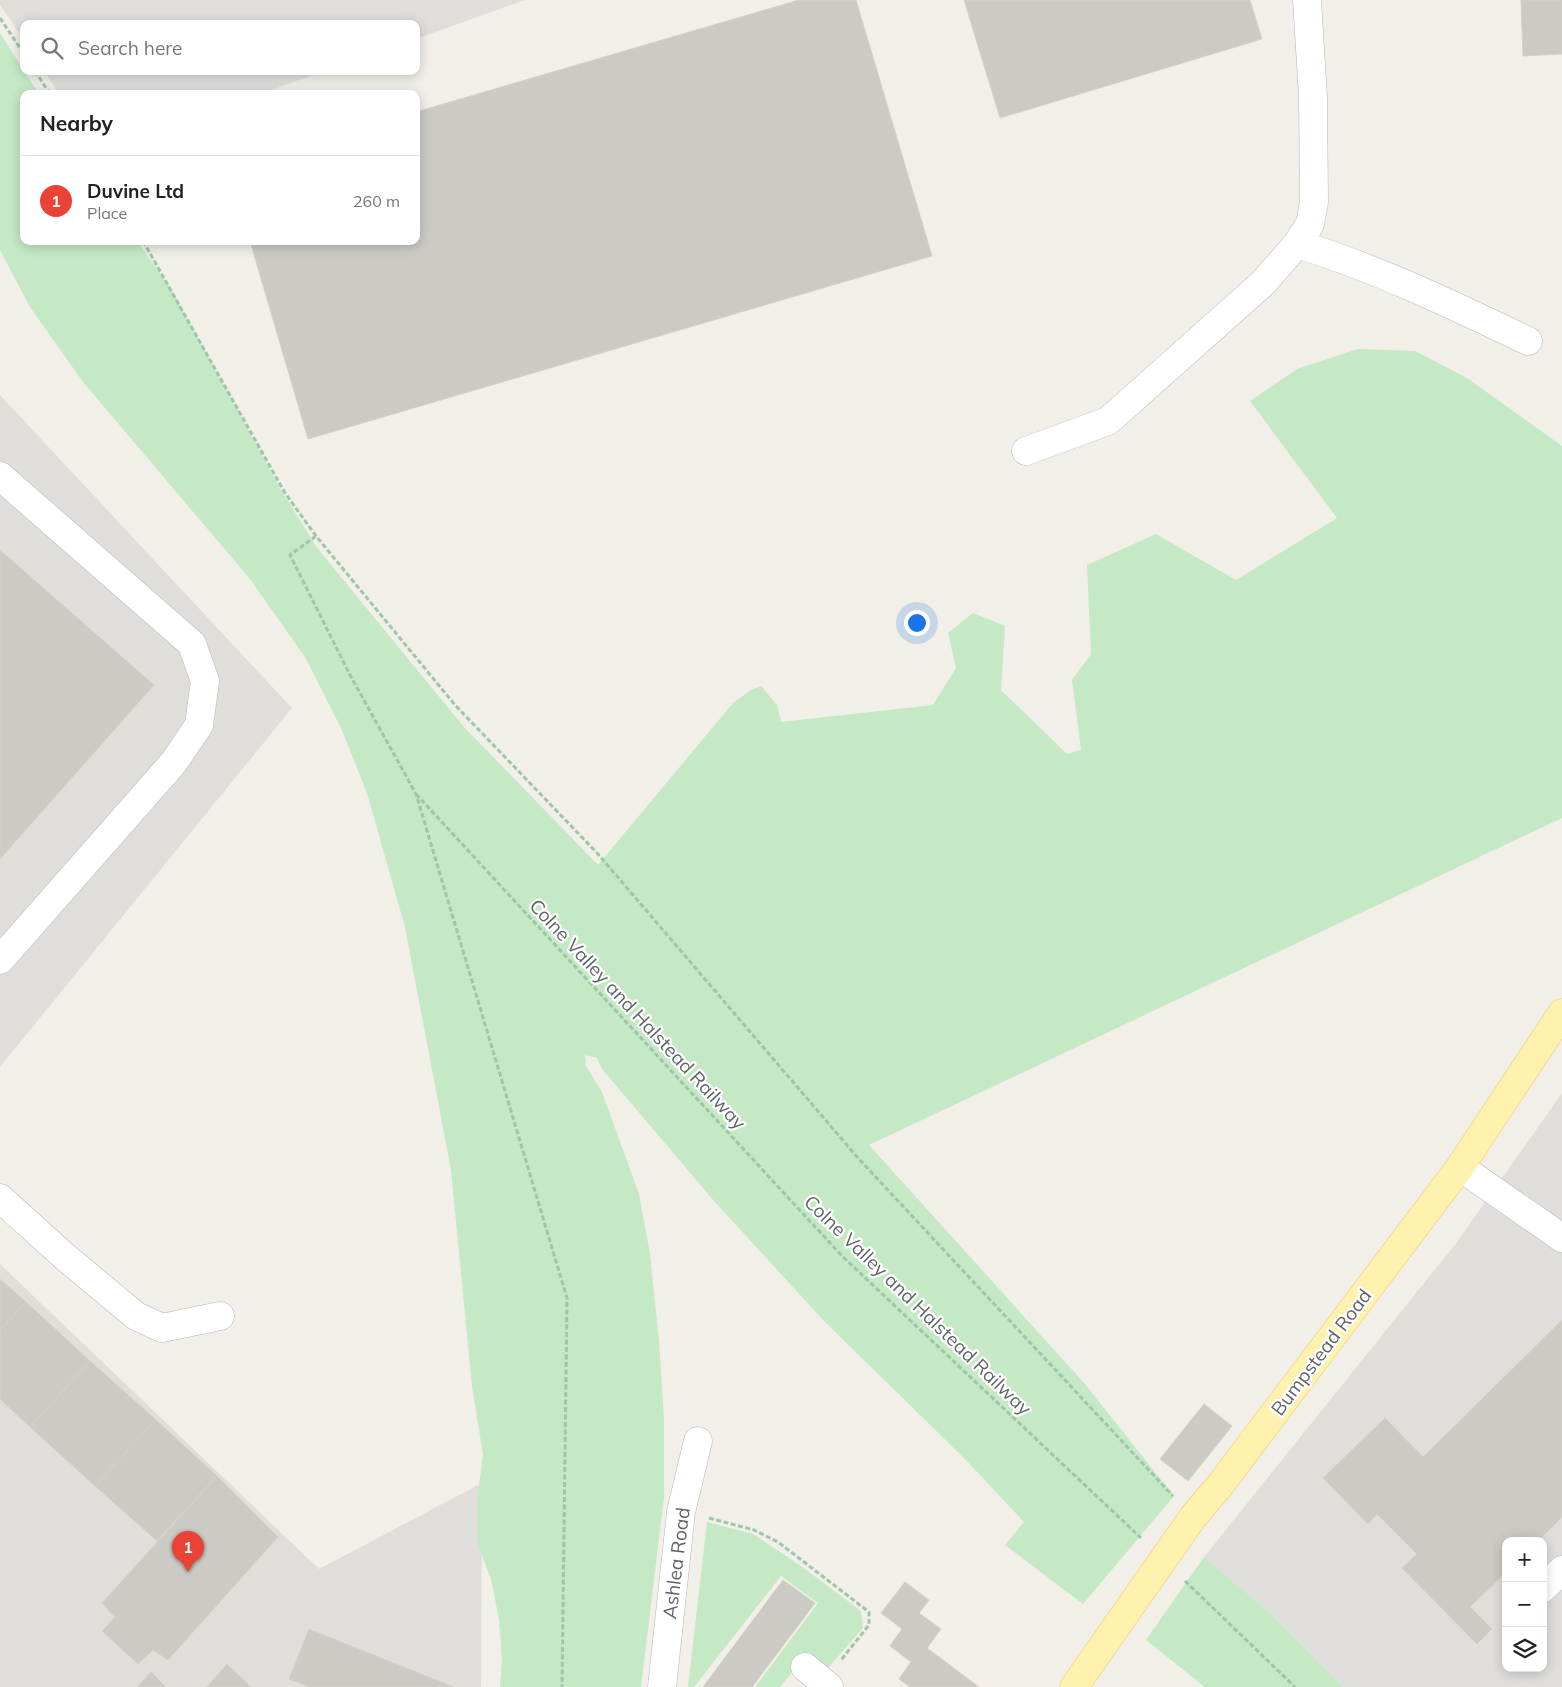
<!DOCTYPE html>
<html lang="en">
<head>
<meta charset="utf-8">
<style>
	:root { --surface:#fff; --page:#f2f2f2; --text:#222; --muted:#767676; --line:#e0e0e0; --accent:#ea4335 }
	body { margin:0; font-family:Mulish,sans-serif; background:var(--page); color:var(--text) }
	.controls { position:absolute; right:15px; bottom:15px; display:grid; overflow:hidden; border-radius:10px; box-shadow:0 2px 12px #0003 }
	.controls button { width:45px; height:45px; display:grid; place-items:center; padding:0; border:0; border-bottom:1px solid var(--line); background:var(--surface); color:var(--text); font:25px sans-serif }
	.you { position:absolute; left:916px; top:622px; width:18px; height:18px; margin:-12px; border:4px solid #fff; border-radius:50%; background:#1a73e8; box-shadow:0 0 0 8px #1a73e833 }
	.badge { display:grid; place-items:center; width:32px; height:32px; border-radius:50%; background:var(--accent); color:#fff; font-size:16px; font-weight:700 }
	.pin { position:absolute; translate:-50% -41px; filter:drop-shadow(0 1px 2px #0008) }
	.pin::after { content:''; position:absolute; top:26px; width:18px; height:15px; background:inherit; clip-path:polygon(0 0,100% 0,50% 100%) }
	.list { margin:0; padding:0; list-style:none }
	h2 { display:flex; justify-content:space-between; align-items:center; height:65px; margin:0; padding:0 20px; font-size:21px }
	h2 small { font-size:16px; font-weight:400; color:var(--muted) }
	.list li { display:grid; grid-template-columns:32px 1fr auto; gap:15px; align-items:center; box-sizing:border-box; height:90px; padding:0 20px; border-top:1px solid var(--line) }
	.list b { display:block; font-size:19px; white-space:nowrap }
	.list p { margin:0; font-size:16px; white-space:nowrap; color:var(--muted) }
	.list em { font-size:16px; font-style:normal; color:var(--muted) }
	.icon { flex:none; width:28px; height:28px; fill:none; stroke:currentColor; stroke-width:2; stroke-linecap:round; stroke-linejoin:round }
	.map { position:relative; flex:none; width:1562px; height:1687px; overflow:hidden }
	.search { position:absolute; background:var(--surface); box-shadow:0 2px 12px #0003; left:20px; top:20px; width:400px; height:55px; display:flex; align-items:center; gap:12px; box-sizing:border-box; padding:0 18px; border-radius:10px; color:var(--muted); font-size:19px }
	.panel { position:absolute; background:var(--surface); box-shadow:0 2px 12px #0003; left:20px; top:90px; width:400px; height:155px; border-radius:10px }
	.map>svg:first-child { display:block }
	.industrial { fill:#e0deda; fill-rule:evenodd }
	.green { fill:#c5e8c5 }
	.building { fill:#cccac5; stroke:#d6d1c6 }
	.lines { fill:none; stroke-linecap:round; stroke-linejoin:round }
	.minor-casing { stroke:#b5b8bc; stroke-width:29 }
	.major-casing { stroke:#f2c960; stroke-width:29 }
	.path { stroke:#9cc7a9; stroke-width:3; stroke-dasharray:5 2.5; stroke-linecap:butt }
	.minor { stroke:#fff; stroke-width:28 }
	.major { stroke:#fff2af; stroke-width:28 }
	.labels { text-anchor:middle; dominant-baseline:central; stroke-width:4.5; stroke-linejoin:round; paint-order:stroke }
	.street-label { font-size:19px; fill:#5f6368; stroke:#fff }
</style>
</head>
<body>
<div class="map">
<svg width="1562" height="1687" viewBox="0 0 1562 1687">
	<rect width="100%" height="100%" fill="#f1efe8"/>
	<path class="industrial" d="M 0,0 L 525,0 L 416,39 L 416,24 L 24,24 L 24,40 L 0,5 Z
		M 44,71 L 324,71 L 260,94 L 59,94 Z
		M 0,395 L 292,708 L 0,1067 Z
		M 1562,1093 L 1562,1687 L 1343,1687 L 1270,1613 L 1204,1557 L 1457,1242 ZM 1506,1541 L 1543,1541 L 1543,1668 L 1506,1668 Z
		M 0,1264 L 319,1569 L 482,1483 L 481,1687 L 0,1687 Z"/>
	<path class="green" d="M 0,33 L 39,94 L 24,94 L 24,241 L 137,241 L 171,289 L 281,490 L 318,549 L 464,727 L 598,865 L 733,703 L 751,690 L 761,686 L 777,705 L 781,722 L 933,705 L 956,668 L 948,633 L 973,613 L 1005,626 L 1001,690 L 1067,754 L 1081,750 L 1072,680 L 1091,654 L 1087,565 L 1156,534 L 1236,580 L 1337,518 L 1250,401 L 1297,369 L 1358,349 L 1415,351 L 1467,378 L 1562,446 L 1562,818 L 869,1145 L 1085,1384 L 1174,1496 L 1083,1604 L 1005,1545 L 1024,1522 L 966,1460 L 825,1322 L 714,1201 L 602,1069 L 597,1058 L 585,1055 L 586,1066 L 602,1092 L 639,1194 L 650,1254 L 659,1341 L 664,1419 L 664,1497 L 641,1687 L 500,1687 L 502,1660 L 499,1619 L 491,1579 L 478,1545 L 477,1501 L 483,1455 L 472,1386 L 451,1170 L 405,927 L 367,793 L 341,728 L 305,657 L 250,579 L 83,382 L 30,307 L 0,250 Z
		M 707,1522 L 753,1534 L 801,1566 L 861,1611 L 863,1628 L 828,1668 L 809,1652 L 780,1687 L 755,1687 L 818,1603 L 781,1576 L 694,1687 L 688,1687 Z
		M 1204,1557 L 1270,1613 L 1343,1687 L 1205,1687 L 1146,1640 Z"/>
	<path class="building" d="M 799,0 L 856,0 L 932,256 L 308,439 L 250,241 L 416,241 L 416,112 Z
		M 964,0 L 1250,0 L 1262,39 L 1000,118 Z
		M 1521,0 L 1562,0 L 1562,54 L 1523,56 Z
		M 0,550 L 154,685 L 0,859 Z
		M 0,1279 L 26,1302 L 0,1330 Z
		M 26,1302 L 90,1361 L 30,1427 L 0,1399 L 0,1330 Z
		M 1562,1320 L 1562,1517 L 1538,1541 L 1506,1541 L 1506,1572 L 1470,1607 L 1492,1629 L 1477,1644 L 1402,1568 L 1417,1554 L 1377,1514 L 1368,1524 L 1323,1478 L 1385,1418 L 1423,1457 Z
		M 90,1361 L 156,1420 L 95,1486 L 30,1427 Z
		M 1204,1404 L 1232,1426 L 1188,1481 L 1160,1459 Z
		M 156,1420 L 217,1476 L 157,1541 L 95,1486 Z
		M 217,1476 L 278,1537 L 168,1660 L 153,1650 L 138,1664 L 102,1631 L 115,1617 L 102,1603 Z
		M 783,1580 L 815,1603 L 752,1687 L 703,1687 Z
		M 905,1582 L 929,1600 L 919,1613 L 941,1629 L 927,1648 L 979,1687 L 910,1687 L 899,1679 L 911,1662 L 890,1646 L 902,1629 L 881,1613 Z
		M 309,1629 L 454,1687 L 310,1687 L 289,1679 Z
		M 227,1664 L 251,1687 L 207,1687 Z
		M 151,1672 L 166,1687 L 137,1687 Z"/>
	<g class="lines">
		<g class="minor-casing">
			<path id="minor" d="M 1297,244 C 1376,268 1453,305 1528,341
				M 1026,451 L 1108,421 L 1263,283 L 1297,244 L 1310,224 L 1314,202 L 1313,97 L 1307,0
				M 0,476 L 192,644 L 205,681 L 199,725 L 174,762 L 0,960
				M 1460,1167 L 1562,1238
				M 0,1198 L 64,1256 L 136,1316 L 162,1328 L 220,1316
				M 1543,1588 L 1562,1570
				M 805,1667 L 829,1687
				M 662,1687 L 681,1512 L 698,1441"/>
		</g>
		<g class="major-casing">
			<path id="major" d="M 1074,1687 L 1193,1517 L 1221,1484 L 1460,1167 L 1562,1013"/>
		</g>
		<path class="path" d="M 0,18 L 24,54
			M 35,71 L 50,94
			M 143,241 L 285,493 L 316,536 L 455,705 L 598,854 L 858,1158 L 1173,1496
			M 316,536 L 290,555 L 350,675 L 416,794 L 567,1298 L 562,1687
			M 416,794 L 842,1256 L 1141,1538
			M 709,1518 L 754,1530 L 778,1542 L 869,1612 L 869,1625 L 841,1660
			M 1185,1581 L 1295,1687"/>
		<use href="#minor" class="minor"/>
		<use href="#major" class="major"/>
	</g>
	<g class="labels">
		<g class="street-label">
			<text transform="translate(638 1014) rotate(47)">Colne Valley and Halstead Railway</text>
			<text transform="translate(918 1305) rotate(44)">Colne Valley and Halstead Railway</text>
			<text transform="translate(1321 1352) rotate(-53)">Bumpstead Road</text>
			<text transform="translate(676 1563) rotate(-83)">Ashlea Road</text>
		</g>
	</g>
</svg>
<div class="controls">
<button>+</button>
<button>−</button>
<button><svg class="icon" aria-label="layers" viewBox="0 0 24 24"><path d="M12 4l9 5-9 5-9-5zM3 14l9 5 9-5"/></svg></button>
</div>
<div class="you"></div>
<div class="pin badge" style="left:188px;top:1572px">1</div>
<div class="search"><svg class="icon" aria-label="search" viewBox="0 0 24 24"><circle cx="10" cy="10" r="6"/><path d="M15 15l6 6"/></svg>Search here</div>
<section class="panel">
<h2>Nearby<small></small></h2>
<ul class="list">
<li><span class="badge">1</span><div><b>Duvine Ltd</b><p>Place</p></div><em>260 m</em></li>
</ul>
</section>
</div>
</body>
</html>
